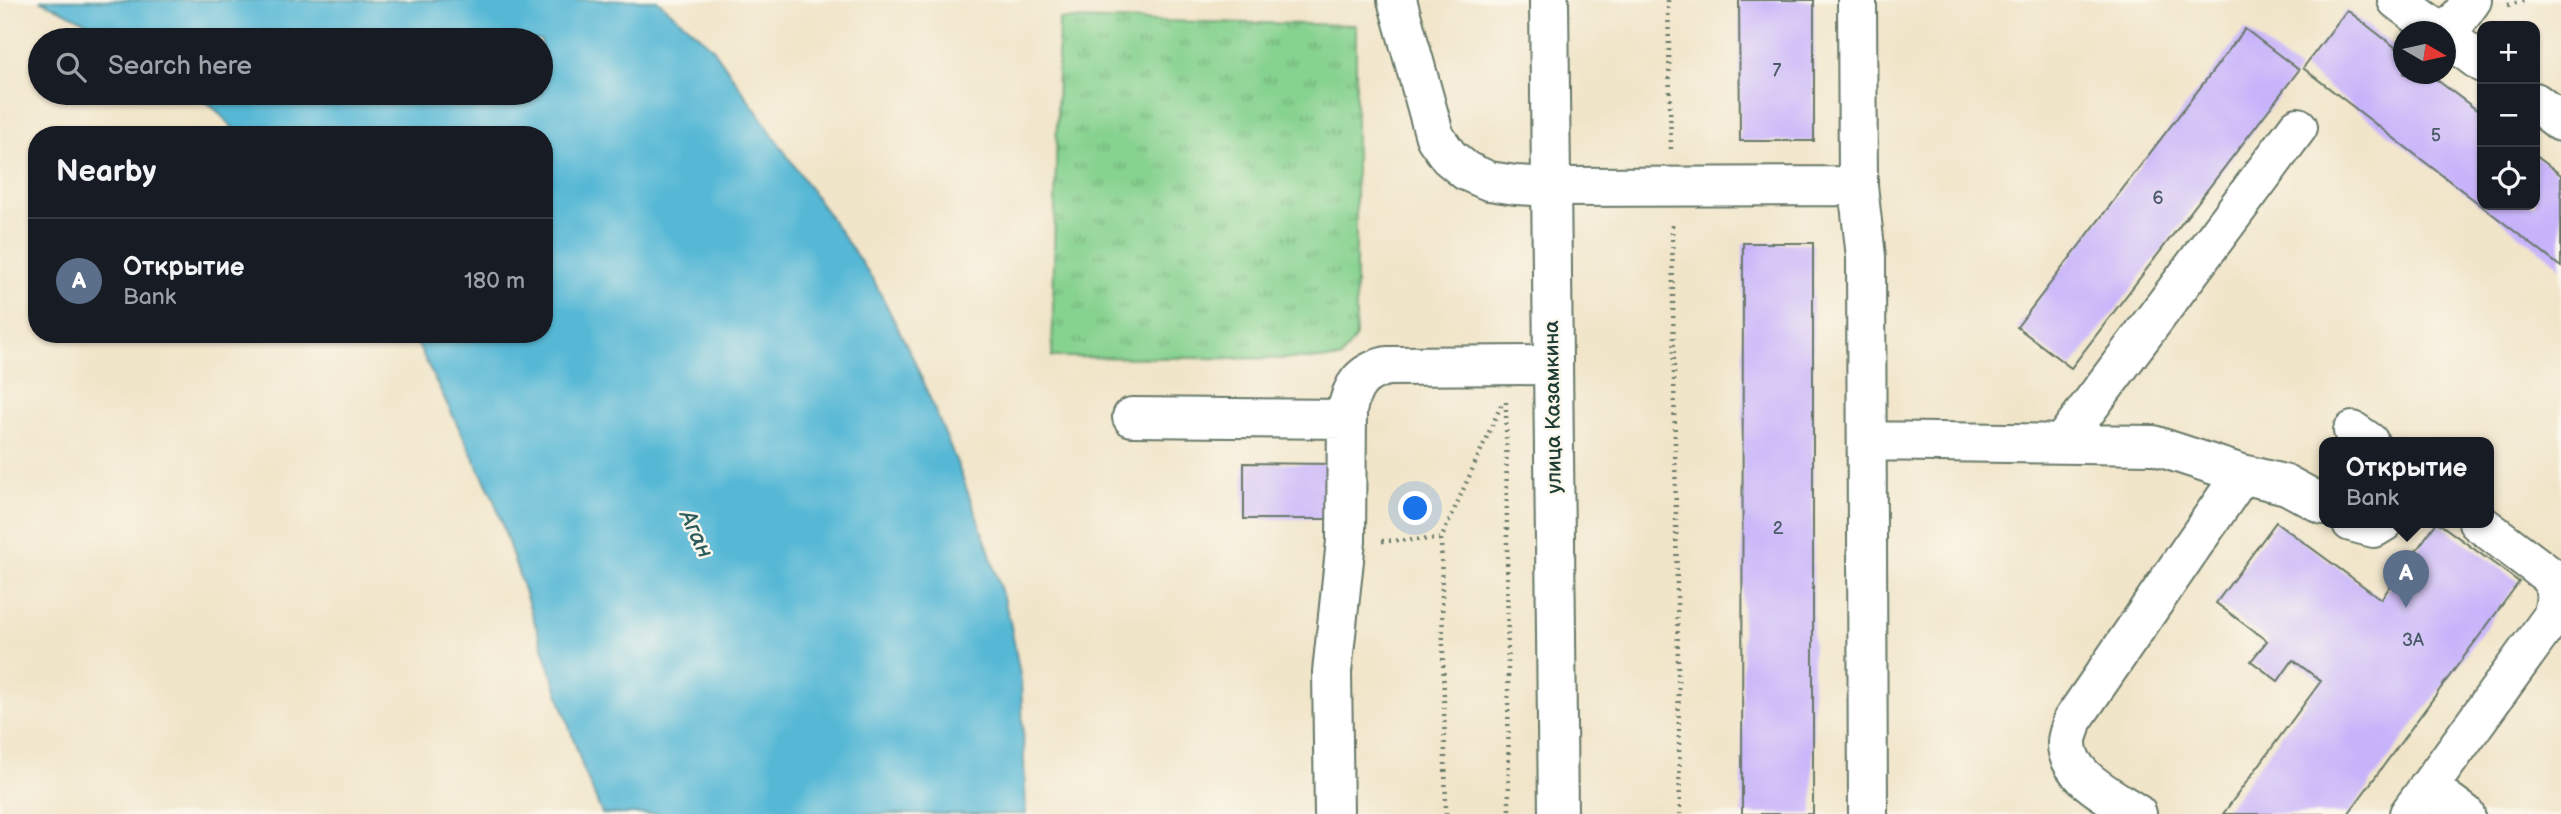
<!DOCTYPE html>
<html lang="en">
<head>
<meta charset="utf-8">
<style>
	:root { --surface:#171b24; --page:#242831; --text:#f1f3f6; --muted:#9ea1a6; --line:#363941; --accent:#1f6fb2 }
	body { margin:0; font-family:"Balsamiq Sans",sans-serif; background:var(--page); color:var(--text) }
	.controls { position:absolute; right:21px; top:21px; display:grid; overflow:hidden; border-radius:14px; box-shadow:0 2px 5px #0004 }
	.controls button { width:63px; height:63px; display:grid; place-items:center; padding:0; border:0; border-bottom:2px solid var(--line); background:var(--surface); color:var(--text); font:35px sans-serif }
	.compass { position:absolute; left:2393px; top:21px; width:63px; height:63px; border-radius:50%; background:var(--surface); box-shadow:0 2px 5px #0004; rotate:99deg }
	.you { position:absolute; left:1416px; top:509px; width:24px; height:24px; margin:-18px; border:5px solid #fff; border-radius:50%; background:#1a73e8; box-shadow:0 0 0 10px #1a73e833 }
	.badge { display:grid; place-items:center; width:46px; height:46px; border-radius:50%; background:var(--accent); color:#fff; font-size:23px; font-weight:700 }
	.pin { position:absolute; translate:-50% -58px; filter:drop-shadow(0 2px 4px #0008) }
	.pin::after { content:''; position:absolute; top:37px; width:24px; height:21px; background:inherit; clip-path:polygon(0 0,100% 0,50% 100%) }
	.popup { position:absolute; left:2319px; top:437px; width:175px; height:91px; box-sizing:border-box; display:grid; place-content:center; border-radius:14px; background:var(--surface); filter:drop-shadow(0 2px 5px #0005); font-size:23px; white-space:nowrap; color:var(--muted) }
	.popup b { font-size:26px; color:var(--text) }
	.popup::after { content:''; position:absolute; left:50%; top:100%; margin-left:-14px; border:14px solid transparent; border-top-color:var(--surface) }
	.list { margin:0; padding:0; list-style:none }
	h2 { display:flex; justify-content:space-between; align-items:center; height:91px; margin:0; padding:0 28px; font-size:30px }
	h2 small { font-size:23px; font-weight:400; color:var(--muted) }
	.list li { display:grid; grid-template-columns:46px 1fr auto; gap:21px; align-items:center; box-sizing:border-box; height:126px; padding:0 28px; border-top:2px solid var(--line) }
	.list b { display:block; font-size:26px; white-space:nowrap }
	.list p { margin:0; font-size:23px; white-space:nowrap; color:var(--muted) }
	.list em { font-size:23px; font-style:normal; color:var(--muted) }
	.icon { flex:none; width:38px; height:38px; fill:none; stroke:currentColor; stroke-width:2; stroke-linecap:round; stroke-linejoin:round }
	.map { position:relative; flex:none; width:2561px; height:814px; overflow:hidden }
	.search { position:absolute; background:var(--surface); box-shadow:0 2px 5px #0004; left:28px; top:28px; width:525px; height:77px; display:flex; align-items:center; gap:18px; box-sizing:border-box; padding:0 24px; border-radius:38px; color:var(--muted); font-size:26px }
	.panel { position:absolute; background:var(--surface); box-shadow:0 2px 5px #0004; left:28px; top:126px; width:525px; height:217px; border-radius:28px }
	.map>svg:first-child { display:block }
	.park { fill:url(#park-tufts); stroke:#528862; stroke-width:2 }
	.water { fill:#56b8d5; stroke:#3a7a84; stroke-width:2 }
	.building { fill:#c7b3fa }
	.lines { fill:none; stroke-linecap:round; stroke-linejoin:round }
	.minor-casing { stroke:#687868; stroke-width:42 }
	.major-casing { stroke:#687868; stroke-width:42 }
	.path { stroke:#687868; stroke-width:4.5; stroke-dasharray:2 5; stroke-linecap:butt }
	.minor { stroke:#fff; stroke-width:38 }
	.major { stroke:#fff; stroke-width:38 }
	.labels { text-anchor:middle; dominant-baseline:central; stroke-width:5; stroke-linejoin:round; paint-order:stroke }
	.number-label { font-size:18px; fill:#495a66 }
	.street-label { font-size:21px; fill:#1f3d34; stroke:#fbf7ec }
	.water-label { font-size:23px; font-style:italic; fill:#2d5c5c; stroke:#fbf7ec }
</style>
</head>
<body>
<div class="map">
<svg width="2561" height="814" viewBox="0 0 2561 814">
	<defs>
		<pattern id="park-tufts" width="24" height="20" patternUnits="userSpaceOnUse" patternTransform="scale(1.75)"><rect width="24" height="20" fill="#86d28f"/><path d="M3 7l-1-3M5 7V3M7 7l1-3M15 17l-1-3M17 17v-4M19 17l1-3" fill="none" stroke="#6dac76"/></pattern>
	</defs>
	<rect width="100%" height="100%" fill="#fbf7ec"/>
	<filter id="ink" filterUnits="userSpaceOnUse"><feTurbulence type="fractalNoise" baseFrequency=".0143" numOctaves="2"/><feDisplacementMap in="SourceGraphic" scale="14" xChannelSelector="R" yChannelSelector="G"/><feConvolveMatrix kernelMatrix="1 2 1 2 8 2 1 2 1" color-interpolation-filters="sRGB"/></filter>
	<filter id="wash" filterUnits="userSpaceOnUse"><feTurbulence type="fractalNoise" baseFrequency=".00686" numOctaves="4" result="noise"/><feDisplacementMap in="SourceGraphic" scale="28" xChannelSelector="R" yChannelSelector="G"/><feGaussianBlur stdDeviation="1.57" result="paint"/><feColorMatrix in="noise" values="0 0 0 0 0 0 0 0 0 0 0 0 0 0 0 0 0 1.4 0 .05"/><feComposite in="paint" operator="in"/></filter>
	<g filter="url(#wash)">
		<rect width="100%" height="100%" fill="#f1e5c9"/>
		<path class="park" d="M 1059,19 L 1356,25 L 1356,337 L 1340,359 L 1052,357 Z"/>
		<path class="water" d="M 40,0 L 657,0 L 712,47 L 874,281 L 913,358 L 957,463 L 988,547 L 1010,621 L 1021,680 L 1026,814 L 602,814 L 583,768 L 493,497 L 418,345 L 410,334 L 544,334 L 544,135 L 240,135 L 212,106 L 194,93 L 541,93 L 541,40 L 118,40 L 105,31 Z"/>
		<g id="blocks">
			<path class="building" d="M 1739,0 L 1814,0 L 1814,141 L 1740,141 Z
				M 2347,10 L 2404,54 L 2404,74 L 2429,74 L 2482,114 L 2482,205 L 2535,205 L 2535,155 L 2561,175 L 2561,267 L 2303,68 Z
				M 2245,29 L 2299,70 L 2071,368 L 2017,327 Z
				M 1743,243 L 1813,243 L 1813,814 L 1742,814 Z
				M 1244,463 L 1332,464 L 1332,519 L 1244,519 Z
				M 2276,522 L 2381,599 L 2437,522 L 2519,582 L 2348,814 L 2223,814 L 2321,681 L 2293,660 L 2278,681 L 2251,661 L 2267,641 L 2216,603 Z"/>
		</g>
	</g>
	<g filter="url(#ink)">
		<use href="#blocks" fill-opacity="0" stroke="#687868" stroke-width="2"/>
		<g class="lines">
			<g class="minor-casing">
				<path id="minor" d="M 1397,0 L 1435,137 L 1449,157 L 1466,171 L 1489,181 L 1516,185 L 1551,187 L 1858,186
					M 1857,0 L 1858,186 L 1866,257 L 1868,814
					M 2397,0 L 2440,32
					M 2446,36 L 2482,63
					M 2446,36 L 2472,0
					M 2535,102 L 2561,122
					M 1132,417 L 1347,419
					M 2353,431 L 2369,442
					M 1867,441 L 2153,445 L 2242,474 L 2287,485 L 2324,505
					M 2062,443 L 2298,127
					M 2351,522 L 2374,528 L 2384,522
					M 2428,787 L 2465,814
					M 1334,814 L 1332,672 L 1346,541 L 1347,412 C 1351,386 1361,372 1387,366 L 1553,365
					M 2137,814 C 2113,797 2066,777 2067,742 C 2067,736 2071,728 2072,721 L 2242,474
					M 2409,814 L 2552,617 C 2556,602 2558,592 2551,577 L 2478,522"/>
			</g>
			<g class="major-casing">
				<path id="major" d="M 1549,0 L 1558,814"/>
			</g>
			<path class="path" d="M 1668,0 L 1671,150
				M 2508,5 L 2527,0
				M 1672,225 L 1680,814
				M 1506,402 L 1509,814
				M 1382,541 L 1441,539
				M 1446,814 L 1441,539 L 1503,401"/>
			<use href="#minor" class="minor"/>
			<use href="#major" class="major"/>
		</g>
	</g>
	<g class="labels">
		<g class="number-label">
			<text x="1777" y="70">7</text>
			<text x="2436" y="135">5</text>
			<text x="2158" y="198">6</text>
			<text x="1778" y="528">2</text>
			<text x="2413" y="640">3А</text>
		</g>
		<g class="street-label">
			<text transform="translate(1553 407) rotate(-91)">улица Казамкина</text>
		</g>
		<g class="water-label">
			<text transform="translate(696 534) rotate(65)">Аган</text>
		</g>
	</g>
</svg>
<div class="controls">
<button>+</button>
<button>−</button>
<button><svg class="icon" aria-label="locate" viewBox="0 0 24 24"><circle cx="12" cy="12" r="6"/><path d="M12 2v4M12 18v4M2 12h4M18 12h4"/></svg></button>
</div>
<svg class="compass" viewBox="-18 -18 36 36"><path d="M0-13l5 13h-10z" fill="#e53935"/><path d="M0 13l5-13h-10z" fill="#9ea1a6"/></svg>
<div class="you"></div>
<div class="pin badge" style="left:2406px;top:608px;background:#5c6f8a">A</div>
<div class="popup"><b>Открытие</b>Bank</div>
<div class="search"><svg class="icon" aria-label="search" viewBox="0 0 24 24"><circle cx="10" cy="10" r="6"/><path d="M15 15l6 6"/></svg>Search here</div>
<section class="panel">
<h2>Nearby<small></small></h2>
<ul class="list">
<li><span class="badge" style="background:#5c6f8a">A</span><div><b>Открытие</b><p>Bank</p></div><em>180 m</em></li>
</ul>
</section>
</div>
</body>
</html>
